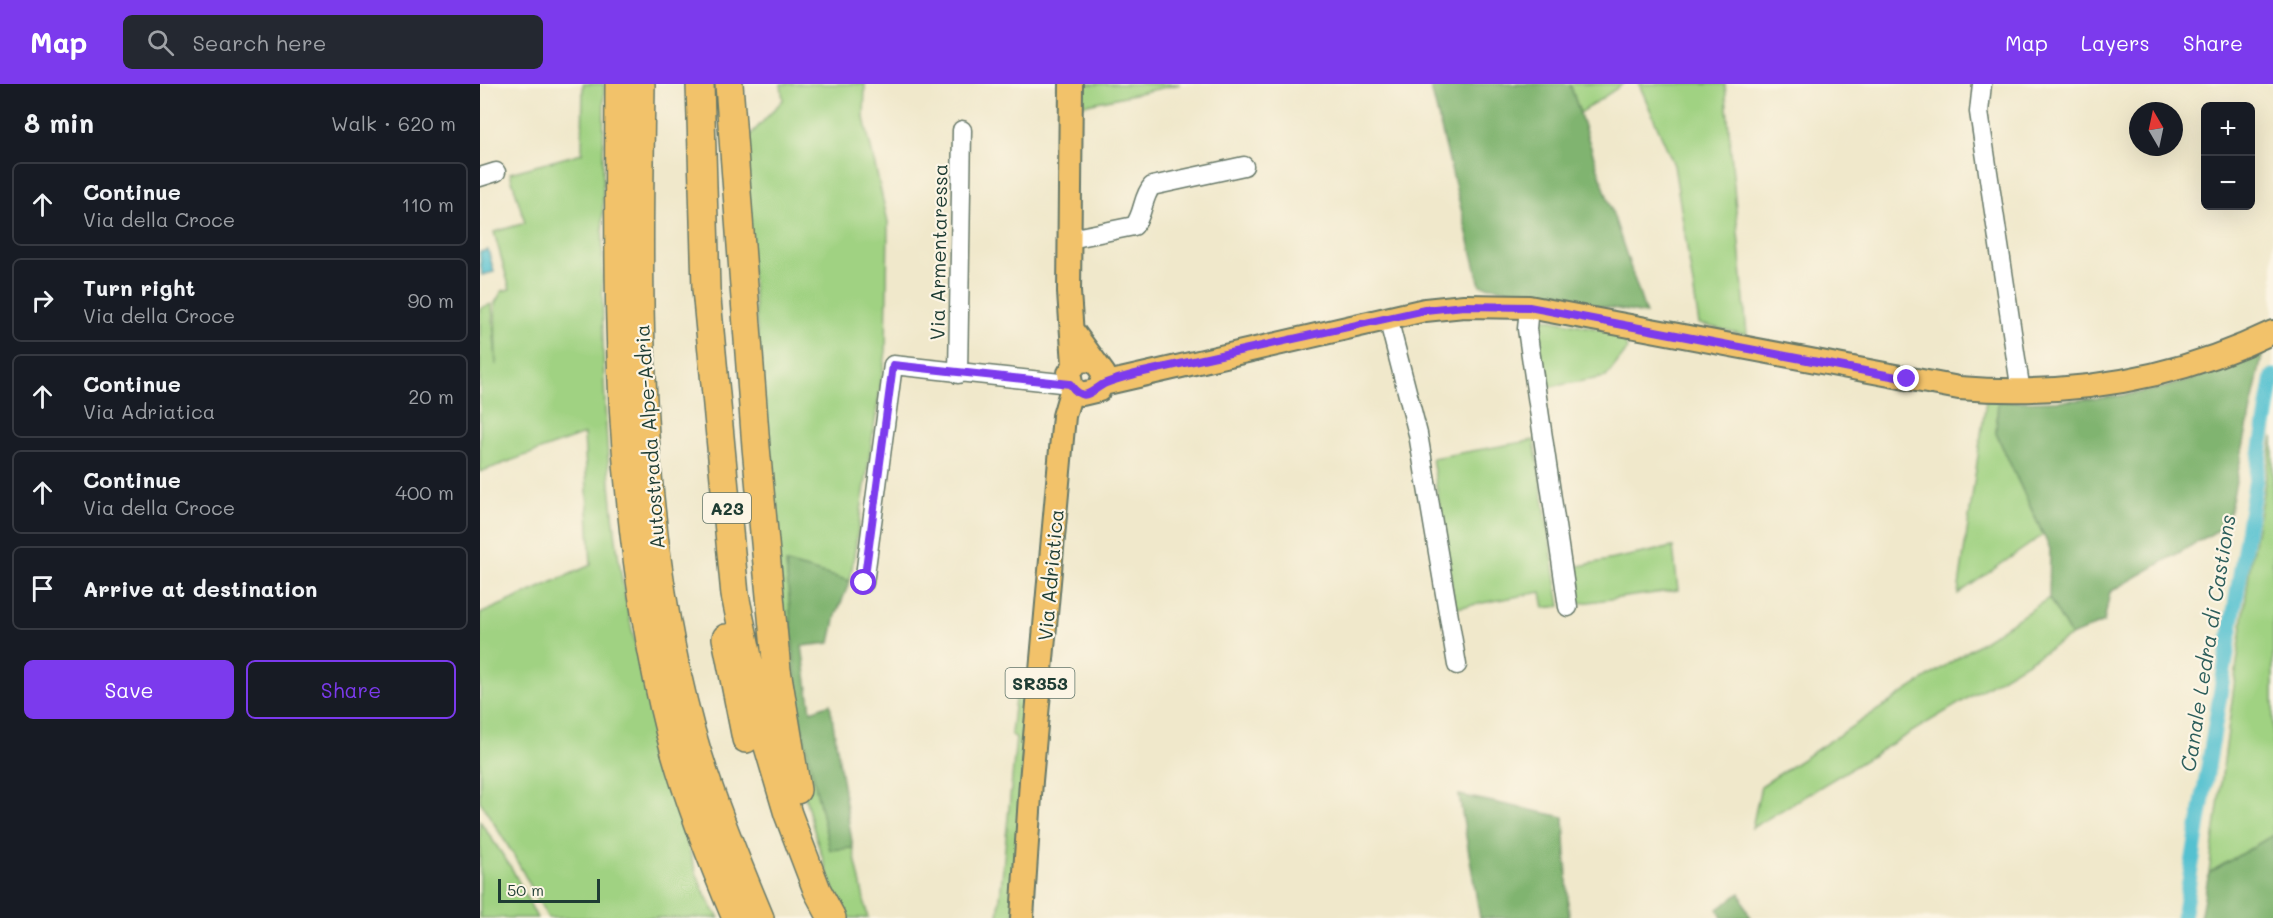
<!DOCTYPE html>
<html lang="en">
<head>
<meta charset="utf-8">
<style>
	:root { --surface:#171b24; --page:#242831; --text:#f1f3f6; --muted:#9ea1a6; --line:#363941; --accent:#7c3aed }
	body { margin:0; font-family:Mali,sans-serif; background:var(--page); color:var(--text) }
	.controls { position:absolute; right:18px; top:18px; display:grid; overflow:hidden; border-radius:9px; box-shadow:0 6px 24px #0002 }
	.controls button { width:54px; height:54px; display:grid; place-items:center; padding:0; border:0; border-bottom:2px solid var(--line); background:var(--surface); color:var(--text); font:30px sans-serif }
	.compass { position:absolute; left:1649px; top:18px; width:54px; height:54px; border-radius:50%; background:var(--surface); box-shadow:0 6px 24px #0002; rotate:351deg }
	.scale { position:absolute; left:18px; bottom:15px; width:102px; box-sizing:border-box; padding-left:6px; border:3px solid #1f3d34; border-top:0; font-size:16px; line-height:21px; white-space:nowrap; color:#1f3d34; -webkit-text-stroke:4px #fcf5e5; paint-order:stroke }
	.stop { position:absolute; width:18px; height:18px; margin:-14px; border:4px solid #7c3aed; border-radius:50%; background:#fff }
	.stop.end { background:#7c3aed; border-color:#fff; box-shadow:0 2px 6px #0008 }
	.list { margin:0; padding:0; list-style:none }
	h2 { display:flex; justify-content:space-between; align-items:center; height:78px; margin:0; padding:0 24px; font-size:26px }
	h2 small { font-size:20px; font-weight:400; color:var(--muted) }
	.list li { display:grid; grid-template-columns:39px 1fr auto; gap:18px; align-items:center; box-sizing:border-box; height:84px; margin:0 12px 12px; padding:0 12px; border:2px solid var(--line); border-radius:9px }
	.list b { display:block; font-size:22px; white-space:nowrap }
	.list p { margin:0; font-size:20px; white-space:nowrap; color:var(--muted) }
	.list em { font-size:20px; font-style:normal; color:var(--muted) }
	.actions { display:flex; gap:12px; padding:18px 24px }
	.actions a { flex:1; padding:14px 0; border:2px solid var(--accent); border-radius:9px; text-align:center; font-size:21px; color:var(--accent) }
	.actions .main { background:var(--accent); color:#fff }
	.icon { flex:none; width:33px; height:33px; fill:none; stroke:currentColor; stroke-width:2; stroke-linecap:round; stroke-linejoin:round }
	.map { position:relative; flex:none; width:1793px; height:834px; overflow:hidden }
	header { display:flex; align-items:center; gap:36px; box-sizing:border-box; height:84px; padding:0 30px; background:var(--accent); color:#fff }
	header strong { font-size:28px }
	nav { display:flex; gap:33px; margin-inline-start:auto; font-size:21px }
	.search { width:420px; height:54px; background:var(--page); display:flex; align-items:center; gap:15px; box-sizing:border-box; padding:0 21px; border-radius:9px; color:var(--muted); font-size:22px }
	main { display:flex }
	aside { flex:1; background:var(--surface) }
	.map>svg:first-child { display:block }
	.green { fill:#a0d282; stroke:#60885b; stroke-width:1.5 }
	.forest { fill:#80b470; stroke:#507852; stroke-width:1.5 }
	.water { fill:#55c1d0; stroke:#3a7f82; stroke-width:1.5 }
	.lines { fill:none; stroke-linecap:round; stroke-linejoin:round }
	.canal { stroke:#55c1d0; stroke-width:15 }
	.minor-casing { stroke:#687969; stroke-width:21 }
	.major-casing { stroke:#687969; stroke-width:26 }
	.highway-casing { stroke:#687969; stroke-width:30 }
	.minor { stroke:#fff; stroke-width:18 }
	.major { stroke:#f2c26a; stroke-width:22 }
	.highway { stroke:#f2c26a; stroke-width:27 }
	.route { stroke:#7c3aed; stroke-width:8 }
	.labels { text-anchor:middle; dominant-baseline:central; stroke-width:4.5; stroke-linejoin:round; paint-order:stroke }
	.shield { fill:#fcf5e5; stroke:#617469; stroke-width:1.5 }
	.shield-label { font-size:18px; font-weight:bold; fill:#1f3d34 }
	.street-label { font-size:20px; fill:#1f3d34; stroke:#fcf5e5 }
	.water-label { font-size:21px; font-style:italic; fill:#2c5e5b; stroke:#fcf5e5 }
</style>
</head>
<body>
<header>
<strong>Map</strong>
<div class="search"><svg class="icon" aria-label="search" viewBox="0 0 24 24"><circle cx="10" cy="10" r="6"/><path d="M15 15l6 6"/></svg>Search here</div>
<nav><a>Map</a><a>Layers</a><a>Share</a></nav>
</header>
<main>
<aside>
<h2>8 min<small>Walk · 620 m</small></h2>
<ul class="list">
<li><svg class="icon" aria-label="ahead" viewBox="0 0 24 24"><path d="M12 20V5M6 11l6-6 6 6"/></svg><div><b>Continue</b><p>Via della Croce</p></div><em>110 m</em></li>
<li><svg class="icon" aria-label="right" viewBox="0 0 24 24"><path d="M7 20v-9h11M14 6l5 5-5 5"/></svg><div><b>Turn right</b><p>Via della Croce</p></div><em>90 m</em></li>
<li><svg class="icon" aria-label="ahead" viewBox="0 0 24 24"><path d="M12 20V5M6 11l6-6 6 6"/></svg><div><b>Continue</b><p>Via Adriatica</p></div><em>20 m</em></li>
<li><svg class="icon" aria-label="ahead" viewBox="0 0 24 24"><path d="M12 20V5M6 11l6-6 6 6"/></svg><div><b>Continue</b><p>Via della Croce</p></div><em>400 m</em></li>
<li><svg class="icon" aria-label="arrive" viewBox="0 0 24 24"><path d="M6 21V4h12l-3 4 3 4H6"/></svg><div><b>Arrive at destination</b></div></li>
</ul>
<div class="actions"><a class="main">Save</a><a>Share</a></div>
</aside>
<div class="map">
<svg width="1793" height="834" viewBox="0 0 1793 834">
	<rect width="100%" height="100%" fill="#fcf5e5"/>
	<filter id="ink" filterUnits="userSpaceOnUse"><feTurbulence type="fractalNoise" baseFrequency=".0167" numOctaves="2"/><feDisplacementMap in="SourceGraphic" scale="12" xChannelSelector="R" yChannelSelector="G"/><feConvolveMatrix kernelMatrix="1 2 1 2 8 2 1 2 1" color-interpolation-filters="sRGB"/></filter>
	<filter id="wash" filterUnits="userSpaceOnUse"><feTurbulence type="fractalNoise" baseFrequency=".008" numOctaves="4" result="noise"/><feDisplacementMap in="SourceGraphic" scale="24" xChannelSelector="R" yChannelSelector="G"/><feGaussianBlur stdDeviation="1.35" result="paint"/><feColorMatrix in="noise" values="0 0 0 0 0 0 0 0 0 0 0 0 0 0 0 0 0 1.4 0 .05"/><feComposite in="paint" operator="in"/></filter>
	<g filter="url(#wash)">
		<rect width="100%" height="100%" fill="#f0e8cb"/>
		<path class="green" d="M 103,0 L 124,0 C 123,151 117,314 137,463 C 148,543 170,621 192,698 C 205,743 211,795 239,834 L 68,834 L 33,770 L 0,717 L 0,530 L 111,481 L 104,350 L 0,388 L 0,224 L 12,220 L 16,281 L 15,219 L 22,207 L 30,205 L 14,148 L 45,139 L 30,89 L 102,69 Z
			M 301,0 L 385,0 L 384,34 L 408,138 L 406,267 L 370,497 L 306,479 L 319,630 L 350,765 L 373,764 L 388,834 L 366,834 C 343,784 328,730 317,676 L 260,62 L 303,16 Z
			M 603,0 L 700,0 L 603,21 Z
			M 1090,0 L 1143,0 L 1100,29 Z
			M 1159,0 L 1245,0 L 1267,251 L 1219,240 L 1194,81 Z
			M 1058,233 L 1144,250 L 1147,266 L 1126,293 L 1063,304 L 1053,242 Z
			M 1506,316 L 1518,317 L 1516,349 L 1563,451 L 1478,510 Z
			M 1793,353 L 1793,751 L 1729,789 L 1770,482 Z
			M 1054,356 L 1080,522 L 1064,524 L 1061,508 L 975,524 L 952,374 Z
			M 1193,463 L 1198,506 L 1094,520 L 1089,484 Z
			M 1569,514 L 1591,552 L 1272,744 L 1281,702 Z
			M 536,606 L 547,607 L 534,834 L 518,834 L 536,654 L 531,650 Z
			M 0,737 L 32,785 L 57,834 L 0,834 Z"/>
		<path class="forest" d="M 950,0 L 1090,0 L 1166,230 L 1000,201 Z
			M 1783,267 L 1747,441 L 1630,508 L 1624,538 L 1591,552 L 1569,514 L 1570,465 L 1516,349 L 1518,317 C 1581,319 1650,316 1710,296 C 1735,288 1759,277 1783,267 Z
			M 306,479 L 370,497 L 356,531 L 350,559 L 322,562 L 331,627 L 350,620 L 373,764 L 350,766 L 319,630 Z
			M 979,711 L 1084,733 L 1089,834 L 1000,834 Z
			M 1793,751 L 1793,834 L 1720,834 L 1729,789 Z
			M 1260,809 L 1270,834 L 1242,834 L 1238,825 Z"/>
		<path class="water" d="M 8,166 L 14,188 L 2,191 L 0,168 Z"/>
		<g class="lines">
			<path class="canal" d="M 1703,834 L 1793,292"/>
		</g>
	</g>
	<g filter="url(#ink)">
		<g class="lines">
			<g class="minor-casing">
				<path id="minor" d="M 1502,0 L 1499,28 L 1541,308
					M 0,93 L 16,88
					M 590,155 L 654,142 C 664,130 662,113 672,102 L 764,82
					M 1049,223 L 1047,245 L 1088,523
					M 908,234 L 938,350 L 977,581
					M 478,290 L 482,46
					M 384,499 L 413,281 L 590,300"/>
			</g>
			<g class="major-casing">
				<path id="major" d="M 591,0 L 589,208 L 594,280
					M 592,246 L 624,290 L 619,306 L 602,310 L 592,304 L 589,289 L 598,277 L 613,276
					M 623,300 L 945,226 L 984,222 L 1049,223 L 1479,304 C 1589,313 1694,296 1793,248
					M 542,834 L 551,697 L 584,332 L 592,304"/>
			</g>
			<g class="highway-casing">
				<path id="highway" d="M 139,0 C 138,223 135,432 190,650 C 206,712 231,775 256,834
					M 161,0 C 158,215 154,434 210,643 C 228,708 254,772 280,834
					M 220,0 L 226,205 L 255,511 L 284,649 L 308,730 L 337,806 L 352,834
					M 249,0 L 276,363 L 297,586 L 317,706
					M 246,554 L 266,655"/>
			</g>
			<use href="#minor" class="minor"/>
			<use href="#major" class="major"/>
			<use href="#highway" class="highway"/>
		</g>
	</g>
	<g class="lines" filter="url(#ink)">
		<path class="route" d="M 384,499 L 413,281 L 590,300 C 605,322 613,304 626,299 C 636,295 648,292 659,289 L 945,226 L 984,222 L 1049,223 L 1427,295"/>
	</g>
	<g class="labels">
		<g class="shield">
			<rect x="223" y="409" width="48" height="30" rx="4.5"/>
			<rect x="525.5" y="584" width="69" height="30" rx="4.5"/>
		</g>
		<g class="shield-label">
			<text x="247" y="424">A23</text>
			<text x="560" y="599">SR353</text>
		</g>
		<g class="street-label">
			<text transform="translate(458 168) rotate(-89)">Via Armentaressa</text>
			<text transform="translate(169 353) rotate(-94)">Autostrada Alpe-Adria</text>
			<text transform="translate(570 491) rotate(-85)">Via Adriatica</text>
		</g>
		<g class="water-label">
			<text transform="translate(1727 559) rotate(-81)">Canale Ledra di Castions</text>
		</g>
	</g>
</svg>
<div class="controls">
<button>+</button>
<button>−</button>
</div>
<svg class="compass" viewBox="-18 -18 36 36"><path d="M0-13l5 13h-10z" fill="#e53935"/><path d="M0 13l5-13h-10z" fill="#9ea1a6"/></svg>
<div class="scale">50 m</div>
<div class="stop" style="left:384px;top:499px"></div>
<div class="stop end" style="left:1427px;top:295px"></div>
</div>
</main>
</body>
</html>
